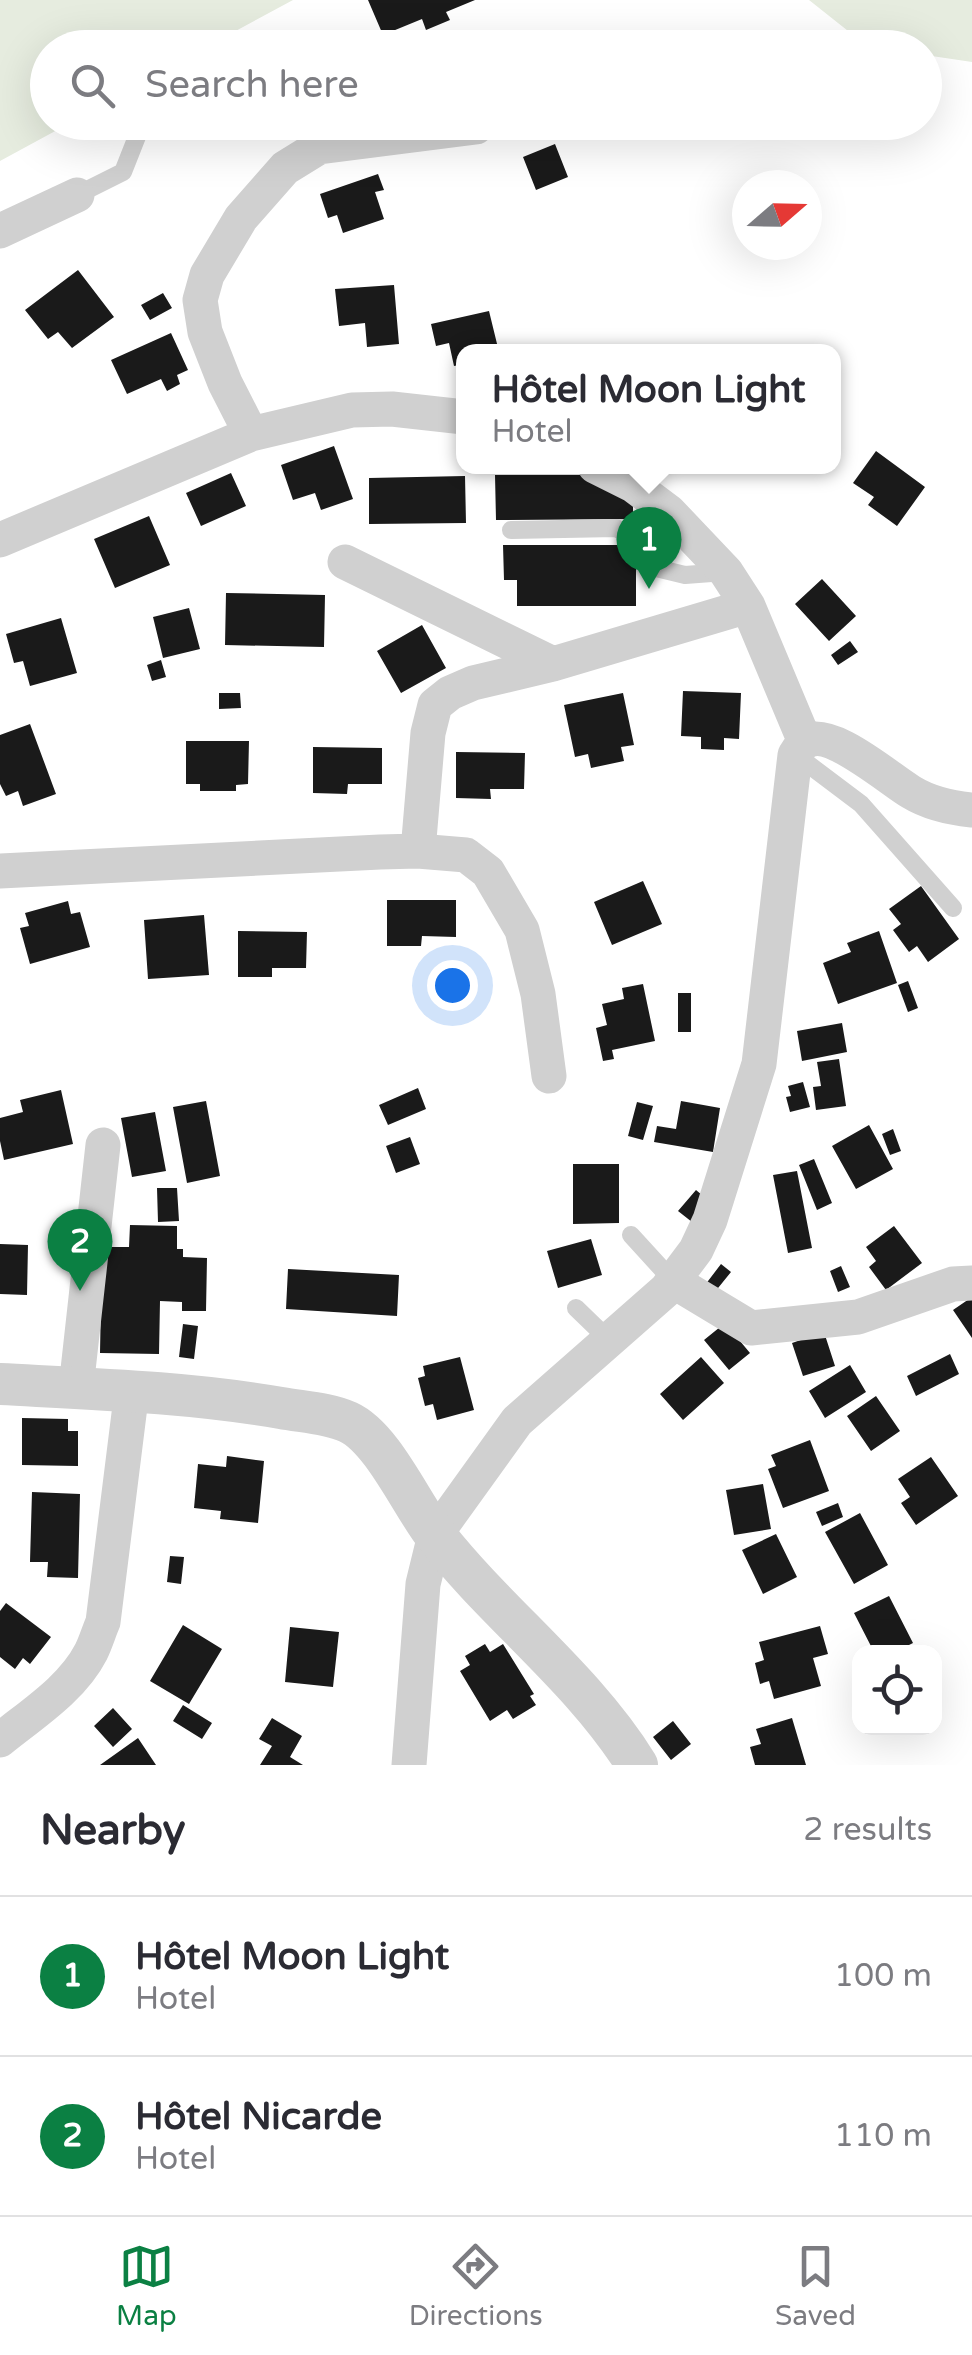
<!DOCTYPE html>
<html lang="en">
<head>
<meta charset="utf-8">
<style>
	:root { --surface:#fff; --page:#f2f2f3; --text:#2b2b33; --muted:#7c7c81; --line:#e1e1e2; --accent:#0b8043 }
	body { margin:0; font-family:"Varela Round",sans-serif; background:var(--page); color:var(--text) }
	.controls { position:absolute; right:30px; bottom:30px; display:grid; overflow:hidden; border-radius:20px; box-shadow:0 10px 40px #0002 }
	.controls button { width:90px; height:90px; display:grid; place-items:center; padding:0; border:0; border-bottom:2px solid var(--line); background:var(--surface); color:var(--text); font:50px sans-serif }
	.compass { position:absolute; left:732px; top:170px; width:90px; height:90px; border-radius:50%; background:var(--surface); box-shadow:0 10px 40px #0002; rotate:70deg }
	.you { position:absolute; left:452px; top:985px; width:35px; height:35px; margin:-25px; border:8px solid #fff; border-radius:50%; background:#1a73e8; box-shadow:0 0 0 15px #1a73e833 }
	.badge { display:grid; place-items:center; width:65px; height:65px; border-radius:50%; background:var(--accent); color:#fff; font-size:32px; font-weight:700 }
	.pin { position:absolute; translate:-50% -82px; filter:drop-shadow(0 2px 5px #0008) }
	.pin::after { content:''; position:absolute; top:52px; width:35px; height:30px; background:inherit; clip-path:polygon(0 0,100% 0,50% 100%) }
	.popup { position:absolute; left:456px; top:344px; width:385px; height:130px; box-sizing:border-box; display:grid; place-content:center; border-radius:20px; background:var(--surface); filter:drop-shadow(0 2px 8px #0005); font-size:32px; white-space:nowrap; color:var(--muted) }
	.popup b { font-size:38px; color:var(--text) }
	.popup::after { content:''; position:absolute; left:50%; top:100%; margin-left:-20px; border:20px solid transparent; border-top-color:var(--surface) }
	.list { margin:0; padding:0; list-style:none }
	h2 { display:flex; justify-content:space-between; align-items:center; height:130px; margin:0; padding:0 40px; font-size:42px }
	h2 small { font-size:32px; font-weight:400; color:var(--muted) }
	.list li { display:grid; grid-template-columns:65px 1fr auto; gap:30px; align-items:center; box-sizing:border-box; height:160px; padding:0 40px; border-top:2px solid var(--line) }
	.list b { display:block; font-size:38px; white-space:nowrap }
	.list p { margin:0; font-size:32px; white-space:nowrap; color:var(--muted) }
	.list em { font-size:32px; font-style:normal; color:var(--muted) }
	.icon { flex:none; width:55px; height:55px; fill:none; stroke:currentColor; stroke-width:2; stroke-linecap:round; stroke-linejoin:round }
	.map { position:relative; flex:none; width:972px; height:1765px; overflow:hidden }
	.search { position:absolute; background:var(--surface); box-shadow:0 10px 40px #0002; left:30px; right:30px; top:30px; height:110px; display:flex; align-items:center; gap:25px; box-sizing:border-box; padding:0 35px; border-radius:55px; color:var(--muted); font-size:38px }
	.sheet { height:450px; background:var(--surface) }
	nav { display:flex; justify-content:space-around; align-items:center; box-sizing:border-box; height:140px; border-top:2px solid var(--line); background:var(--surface); font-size:28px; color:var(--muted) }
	nav a { display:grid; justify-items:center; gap:5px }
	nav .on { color:var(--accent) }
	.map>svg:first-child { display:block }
	.green { fill:#e6ecdf }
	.building { fill:#1a1a1a }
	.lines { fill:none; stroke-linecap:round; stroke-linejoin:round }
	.service { stroke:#d0d0d0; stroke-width:18 }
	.minor { stroke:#d0d0d0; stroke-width:35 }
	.tertiary { stroke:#d0d0d0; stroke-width:42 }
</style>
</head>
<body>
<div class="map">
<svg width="972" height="1765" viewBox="0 0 972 1765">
	<rect width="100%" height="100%" fill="#fff"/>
	<path class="green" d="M 0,0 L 293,0 L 206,47 L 48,48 L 48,122 L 70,123 L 0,161 Z
		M 809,0 L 972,0 L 972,62 L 925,55 L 924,48 L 867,46 Z"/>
	<path class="building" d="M 368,0 L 475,0 L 446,12 L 450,20 L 426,30 L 422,19 L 383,35 Z
		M 172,31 L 179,48 L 133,48 L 133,47 Z
		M 555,144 L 568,177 L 536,190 L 523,157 Z
		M 378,174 L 384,190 L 375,192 L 384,219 L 343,233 L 337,215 L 328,218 L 320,194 Z
		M 78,270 L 114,317 L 72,348 L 58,332 L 48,339 L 25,310 Z
		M 394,285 L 399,344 L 367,347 L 365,323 L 339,326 L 335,289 Z
		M 163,293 L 172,308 L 150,320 L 141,305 Z
		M 489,311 L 499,352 L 464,352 L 464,364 L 454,366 L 449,343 L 436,346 L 431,324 Z
		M 171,333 L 188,370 L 177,375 L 180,384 L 167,391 L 161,379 L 127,394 L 111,360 Z
		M 334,446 L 353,499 L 321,510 L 315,493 L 293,500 L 281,465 Z
		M 876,451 L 925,487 L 897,526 L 868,505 L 874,497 L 853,483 Z
		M 231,473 L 246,506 L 201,526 L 186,493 Z
		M 495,475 L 597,475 L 633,502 L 633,519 L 496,520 Z
		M 465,476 L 466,523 L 369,524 L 369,478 Z
		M 149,516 L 170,565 L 115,588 L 94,539 Z
		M 503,545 L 627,545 L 627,551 L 636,551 L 636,606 L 517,606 L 517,580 L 504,580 Z
		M 822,579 L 856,616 L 829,641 L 795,604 Z
		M 226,593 L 325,595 L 324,647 L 225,645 Z
		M 189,608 L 200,649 L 163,658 L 153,617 Z
		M 61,618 L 77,673 L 30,686 L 23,661 L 14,663 L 6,634 Z
		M 422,625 L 446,668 L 401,693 L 377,651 Z
		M 850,641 L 858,652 L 838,665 L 831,655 Z
		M 161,660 L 166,677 L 152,681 L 147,665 Z
		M 683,691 L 741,693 L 739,739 L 724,738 L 724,750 L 701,749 L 701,737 L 681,736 Z
		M 219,693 L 240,693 L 241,708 L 219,709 Z
		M 623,693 L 634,745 L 621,747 L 624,761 L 591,768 L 588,754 L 575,757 L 564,705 Z
		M 30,724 L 56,794 L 23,806 L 18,791 L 6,796 L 0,784 L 0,735 Z
		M 186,741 L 249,741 L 248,784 L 236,785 L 236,791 L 200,791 L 200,784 L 186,784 Z
		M 313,747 L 382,748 L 382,784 L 348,784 L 347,794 L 313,793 Z
		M 456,752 L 525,753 L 524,789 L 490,789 L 491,799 L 456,798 Z
		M 643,881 L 662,924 L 612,945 L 594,902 Z
		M 921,886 L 959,939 L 928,962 L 917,946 L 909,952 L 893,930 L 901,924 L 889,909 Z
		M 387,900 L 456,900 L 456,937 L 422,936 L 421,946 L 387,946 Z
		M 68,901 L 71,914 L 80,912 L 90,947 L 30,964 L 20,928 L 29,926 L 25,913 Z
		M 204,915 L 209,975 L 148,979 L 144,920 Z
		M 238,931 L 307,932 L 306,968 L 272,968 L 272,977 L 238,977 Z
		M 879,931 L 897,983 L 838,1004 L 823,963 L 851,952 L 847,943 Z
		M 908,981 L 918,1008 L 908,1012 L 898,985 Z
		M 643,984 L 655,1041 L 612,1050 L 614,1059 L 603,1061 L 596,1028 L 607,1025 L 602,1004 L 624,999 L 622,988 Z
		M 678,993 L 691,993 L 691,1032 L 678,1032 Z
		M 842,1023 L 847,1052 L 802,1061 L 797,1031 Z
		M 839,1059 L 846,1106 L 816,1110 L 813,1087 L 821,1086 L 817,1062 Z
		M 803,1082 L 810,1107 L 790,1112 L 786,1097 L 791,1096 L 788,1086 Z
		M 418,1088 L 426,1109 L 388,1125 L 379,1105 Z
		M 61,1090 L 73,1144 L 4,1160 L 0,1141 L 0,1118 L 23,1112 L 20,1100 Z
		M 206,1101 L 220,1176 L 187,1183 L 173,1107 Z
		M 681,1101 L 720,1108 L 713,1152 L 654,1142 L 657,1126 L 676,1129 Z
		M 637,1102 L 653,1106 L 643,1140 L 628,1136 Z
		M 155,1112 L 166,1171 L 132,1177 L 121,1118 Z
		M 869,1125 L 893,1169 L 856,1189 L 832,1146 Z
		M 893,1129 L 901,1151 L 890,1155 L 882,1134 Z
		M 410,1137 L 420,1164 L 396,1173 L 386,1146 Z
		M 814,1159 L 832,1203 L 817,1210 L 799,1165 Z
		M 573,1164 L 619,1164 L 619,1223 L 573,1224 Z
		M 797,1171 L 812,1248 L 788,1253 L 773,1175 Z
		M 157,1188 L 177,1188 L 179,1221 L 158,1222 Z
		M 696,1190 L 709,1201 L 692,1222 L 678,1211 Z
		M 130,1225 L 177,1226 L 177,1249 L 183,1249 L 183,1257 L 207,1258 L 206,1311 L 182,1311 L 182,1302 L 160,1301 L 159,1354 L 100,1353 L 101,1299 L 96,1247 L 129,1247 Z
		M 894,1226 L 922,1263 L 886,1290 L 869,1267 L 876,1261 L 866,1247 Z
		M 591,1239 L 602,1275 L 558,1288 L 547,1251 Z
		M 0,1244 L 28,1245 L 27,1295 L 0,1294 Z
		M 721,1264 L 731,1272 L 714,1293 L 705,1285 Z
		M 841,1266 L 850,1287 L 838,1292 L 830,1271 Z
		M 288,1269 L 399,1275 L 397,1316 L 286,1309 Z
		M 972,1297 L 972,1338 L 953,1310 Z
		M 725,1323 L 750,1353 L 729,1370 L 704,1340 Z
		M 183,1324 L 198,1326 L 194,1359 L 179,1357 Z
		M 824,1332 L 835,1366 L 803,1376 L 792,1343 Z
		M 950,1354 L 959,1374 L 916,1396 L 907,1376 Z
		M 460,1357 L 474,1410 L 437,1420 L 433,1404 L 425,1406 L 418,1378 L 425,1376 L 423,1366 Z
		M 701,1357 L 724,1383 L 683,1420 L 660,1394 Z
		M 850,1365 L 866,1392 L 825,1418 L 809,1391 Z
		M 876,1396 L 900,1431 L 871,1451 L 847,1416 Z
		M 22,1418 L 68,1419 L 68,1431 L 78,1431 L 78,1466 L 22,1465 Z
		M 810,1440 L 829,1491 L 783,1508 L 768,1469 L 776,1466 L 771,1455 Z
		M 227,1456 L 264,1461 L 258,1523 L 220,1519 L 221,1511 L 194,1508 L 198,1464 L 226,1467 Z
		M 931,1457 L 958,1496 L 916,1525 L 901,1503 L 910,1497 L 898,1479 Z
		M 763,1484 L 771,1529 L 734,1535 L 726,1490 Z
		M 32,1492 L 80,1494 L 78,1578 L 47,1577 L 48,1562 L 30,1562 Z
		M 838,1503 L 843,1517 L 822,1526 L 816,1512 Z
		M 860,1513 L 888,1565 L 854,1584 L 825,1532 Z
		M 776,1534 L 797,1577 L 763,1594 L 742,1550 Z
		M 170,1556 L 184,1557 L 181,1584 L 167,1582 Z
		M 889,1596 L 913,1643 L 895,1652 L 874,1652 L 854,1613 Z
		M 6,1603 L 51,1637 L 30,1664 L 23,1658 L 15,1669 L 0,1657 L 0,1611 Z
		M 183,1625 L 222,1649 L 189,1704 L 150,1681 Z
		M 820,1626 L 828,1654 L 813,1658 L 821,1686 L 774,1699 L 769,1681 L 760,1684 L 755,1663 L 764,1660 L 759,1642 Z
		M 290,1627 L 339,1632 L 333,1687 L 285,1682 Z
		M 485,1644 L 490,1652 L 503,1644 L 534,1694 L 530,1696 L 536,1705 L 513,1719 L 507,1710 L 490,1721 L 460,1671 L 470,1665 L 465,1656 Z
		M 183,1705 L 212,1723 L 202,1739 L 173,1721 Z
		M 113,1708 L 132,1729 L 113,1747 L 94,1726 Z
		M 272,1718 L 302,1736 L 290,1757 L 303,1765 L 260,1765 L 272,1746 L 259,1739 Z
		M 792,1718 L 806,1765 L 755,1765 L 750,1747 L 761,1744 L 756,1729 Z
		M 673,1721 L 691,1744 L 671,1760 L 653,1737 Z
		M 138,1738 L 156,1765 L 100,1765 Z"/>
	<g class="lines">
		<path class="service" d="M 77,195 L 123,172 L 138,134
			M 511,530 L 616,528 L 637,539 L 656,568 L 685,575 L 725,572
			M 796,755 L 861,804 L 953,908
			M 631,1235 L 673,1281
			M 576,1308 L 609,1340"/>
		<path class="minor" d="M 0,231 L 77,195
			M 251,434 L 225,383 L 205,332 L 200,300 L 207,275 L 241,218 L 285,168 L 319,147 L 476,127
			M 595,466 L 633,485 L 669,512 L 726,572 L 748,606 L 805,742
			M 0,540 L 251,434 L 352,410 L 392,409 L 464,417
			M 345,562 L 553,664
			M 418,851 L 428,733 L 435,705 L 450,693 L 473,683 L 553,664 L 748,606
			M 0,871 L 380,852 L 418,851 L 466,855 L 488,872 L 522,930 L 538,994 L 549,1076
			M 673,1281 L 751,1328 L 858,1317 L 953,1284 L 972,1283
			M 76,1388 L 103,1145
			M 0,1740 C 32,1714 72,1689 91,1652 C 96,1642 99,1631 103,1622 L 132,1390
			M 409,1765 L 423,1584 L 435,1535 L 517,1421 L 666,1290 L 696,1250 L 710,1220 L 759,1064 L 795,755 C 798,750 801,745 805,742 C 829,726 889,779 911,792 C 929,803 951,808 972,810"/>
		<path class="tertiary" d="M 0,1384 C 94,1389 188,1392 281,1408 C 303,1412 328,1413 348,1422 C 383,1438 412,1506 436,1536 C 499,1616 583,1678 637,1765"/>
	</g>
</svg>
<div class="controls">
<button><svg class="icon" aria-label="locate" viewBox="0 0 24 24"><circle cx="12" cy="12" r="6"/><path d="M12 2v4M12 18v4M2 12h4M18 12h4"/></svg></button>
</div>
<svg class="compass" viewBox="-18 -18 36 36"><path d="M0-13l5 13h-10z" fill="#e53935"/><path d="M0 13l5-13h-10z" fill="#7c7c81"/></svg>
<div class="you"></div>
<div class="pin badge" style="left:649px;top:589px">1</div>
<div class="popup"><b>Hôtel Moon Light</b>Hotel</div>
<div class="pin badge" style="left:80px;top:1291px">2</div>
<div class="search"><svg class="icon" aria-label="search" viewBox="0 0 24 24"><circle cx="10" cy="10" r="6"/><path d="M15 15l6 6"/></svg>Search here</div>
</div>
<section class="sheet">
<h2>Nearby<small>2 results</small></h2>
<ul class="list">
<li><span class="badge">1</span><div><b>Hôtel Moon Light</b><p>Hotel</p></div><em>100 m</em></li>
<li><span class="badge">2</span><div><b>Hôtel Nicarde</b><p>Hotel</p></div><em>110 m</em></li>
</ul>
</section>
<nav>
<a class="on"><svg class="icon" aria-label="map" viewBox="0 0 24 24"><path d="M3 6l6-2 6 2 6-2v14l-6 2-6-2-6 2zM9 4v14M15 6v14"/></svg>Map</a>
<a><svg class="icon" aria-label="directions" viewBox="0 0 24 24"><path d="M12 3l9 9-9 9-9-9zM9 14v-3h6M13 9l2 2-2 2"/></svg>Directions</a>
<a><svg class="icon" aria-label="saved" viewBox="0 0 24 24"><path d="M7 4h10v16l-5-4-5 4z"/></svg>Saved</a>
</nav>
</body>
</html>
